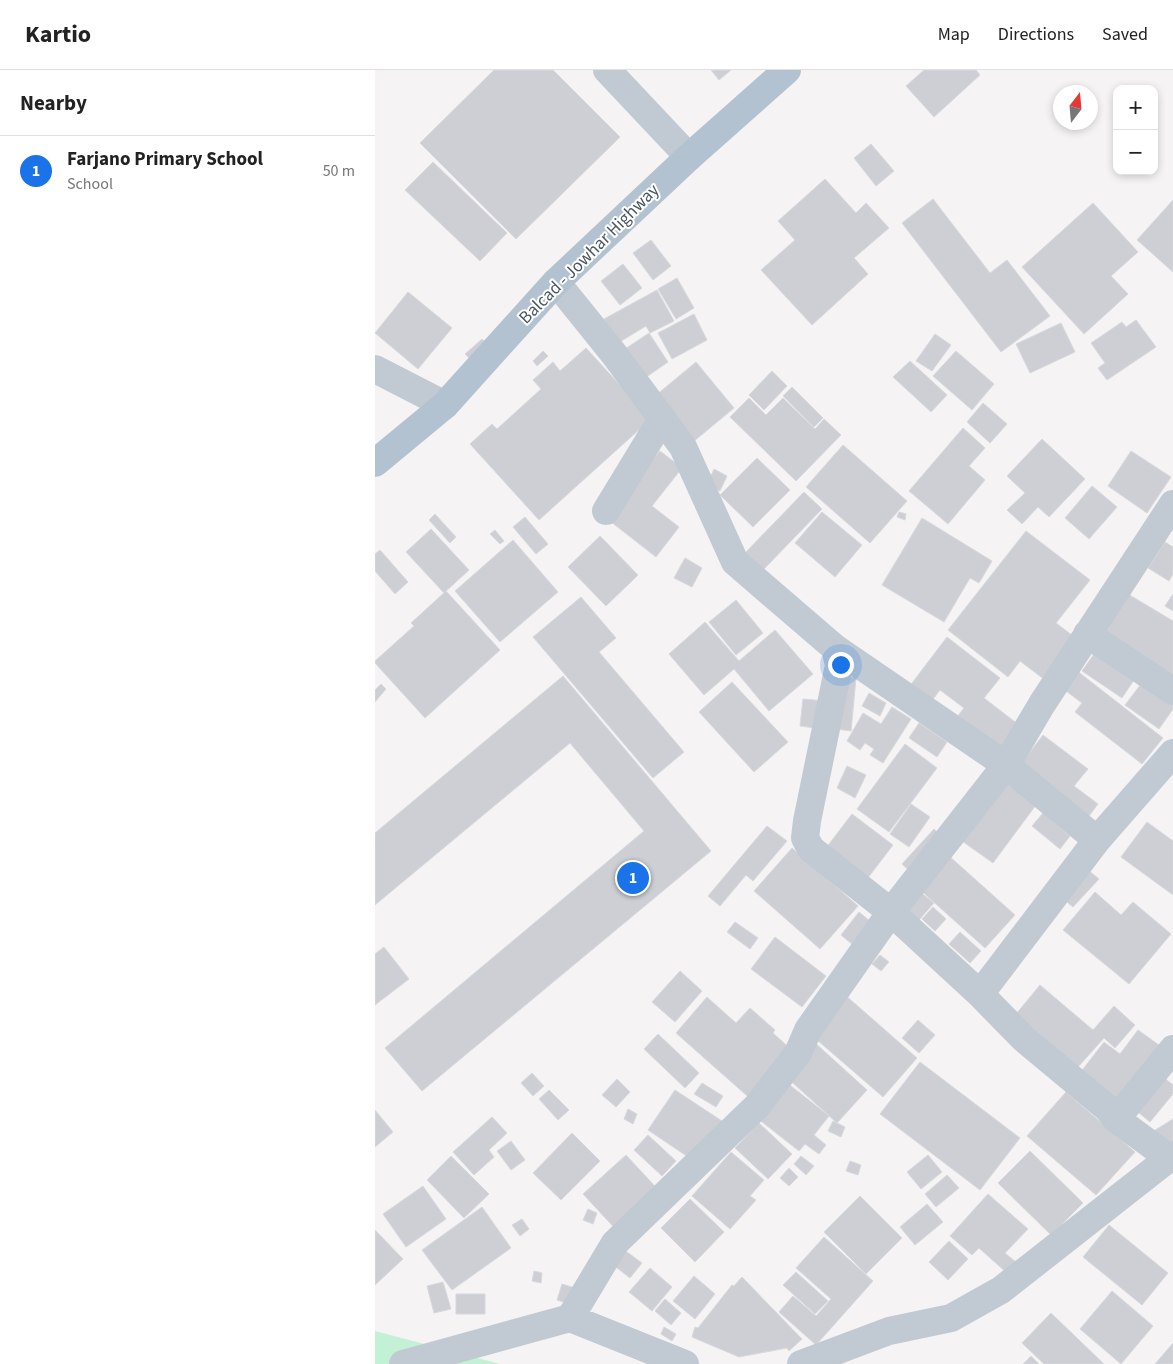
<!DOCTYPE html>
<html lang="en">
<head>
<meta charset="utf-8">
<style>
	:root { --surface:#fff; --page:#f6f6f6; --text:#222; --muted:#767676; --line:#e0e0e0; --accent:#1a73e8 }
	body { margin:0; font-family:"Source Sans 3",sans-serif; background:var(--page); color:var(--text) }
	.controls { position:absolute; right:15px; top:15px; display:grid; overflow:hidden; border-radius:10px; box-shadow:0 2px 8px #0003 }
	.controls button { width:45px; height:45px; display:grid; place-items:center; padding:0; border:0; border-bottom:1px solid var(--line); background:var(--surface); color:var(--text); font:25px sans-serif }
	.compass { position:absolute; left:678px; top:15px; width:45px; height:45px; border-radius:50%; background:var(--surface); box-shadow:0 2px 8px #0003; rotate:16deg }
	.you { position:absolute; left:465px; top:594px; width:18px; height:18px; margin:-12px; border:4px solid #fff; border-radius:50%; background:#1a73e8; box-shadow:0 0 0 8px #1a73e833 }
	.badge { display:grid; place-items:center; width:32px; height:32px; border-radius:50%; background:var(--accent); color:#fff; font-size:16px; font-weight:700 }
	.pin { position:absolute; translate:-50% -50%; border:2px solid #fff; box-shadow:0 1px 5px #0006 }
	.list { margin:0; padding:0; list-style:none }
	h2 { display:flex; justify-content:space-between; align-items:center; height:65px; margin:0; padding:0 20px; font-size:21px }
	h2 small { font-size:16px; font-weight:400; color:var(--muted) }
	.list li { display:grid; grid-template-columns:32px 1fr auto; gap:15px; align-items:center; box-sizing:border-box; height:70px; padding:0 20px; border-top:1px solid var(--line) }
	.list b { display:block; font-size:19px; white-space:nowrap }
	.list p { margin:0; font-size:16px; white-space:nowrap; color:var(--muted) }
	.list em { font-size:16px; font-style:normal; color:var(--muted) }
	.map { position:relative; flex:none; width:798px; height:1294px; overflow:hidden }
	header { display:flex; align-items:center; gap:30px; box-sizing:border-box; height:70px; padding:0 25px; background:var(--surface); border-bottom:1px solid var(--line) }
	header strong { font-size:24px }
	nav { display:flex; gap:28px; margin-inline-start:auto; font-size:18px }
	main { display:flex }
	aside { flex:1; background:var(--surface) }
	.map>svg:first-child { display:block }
	.green { fill:#c3f1d5 }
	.building { fill:#cdcfd5; stroke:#d7d9de }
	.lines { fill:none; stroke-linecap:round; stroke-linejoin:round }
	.street { stroke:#c1cad2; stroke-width:28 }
	.primary { stroke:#b3c2d1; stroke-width:28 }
	.labels { text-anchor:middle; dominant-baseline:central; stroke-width:4; stroke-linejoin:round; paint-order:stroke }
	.street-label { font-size:18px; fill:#4a5661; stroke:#fff }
</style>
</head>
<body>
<header>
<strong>Kartio</strong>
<nav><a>Map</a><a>Directions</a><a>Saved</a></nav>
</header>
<main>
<aside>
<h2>Nearby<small></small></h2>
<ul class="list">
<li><span class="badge">1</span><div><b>Farjano Primary School</b><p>School</p></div><em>50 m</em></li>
</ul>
</aside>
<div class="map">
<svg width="798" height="1294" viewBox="0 0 798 1294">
	<rect width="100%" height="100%" fill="#f5f3f3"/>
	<path class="green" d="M 0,1261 L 125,1294 L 0,1294 Z"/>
	<path class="building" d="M 119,0 L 178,0 L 245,67 L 141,169 L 45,73 Z
		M 336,0 L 356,0 L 344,10 Z
		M 549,0 L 601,0 L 605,5 L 559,47 L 531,16 Z
		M 496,74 L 519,101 L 501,116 L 479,88 Z
		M 58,92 L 132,163 L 105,191 L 30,120 Z
		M 450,109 L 481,143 L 491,133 L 514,158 L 479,188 L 493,204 L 437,255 L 386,200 L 420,170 L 403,151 Z
		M 558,129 L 615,203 L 632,190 L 675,246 L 626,282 L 527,153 Z
		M 798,130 L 798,202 L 762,170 Z
		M 718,133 L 763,182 L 736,206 L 753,224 L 709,264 L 647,197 Z
		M 276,170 L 296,196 L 278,210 L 258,183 Z
		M 248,194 L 267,218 L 245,235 L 226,211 Z
		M 302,208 L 319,238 L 301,249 L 283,219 Z
		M 282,220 L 299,251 L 275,263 L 271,256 L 243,273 L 229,249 Z
		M 33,222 L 77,258 L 43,299 L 0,263 Z
		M 319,244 L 332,270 L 297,289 L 283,263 Z
		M 761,250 L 781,277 L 732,310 L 723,298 L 730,293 L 716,273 L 747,252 L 751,257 Z
		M 686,253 L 700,282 L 655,303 L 641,274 Z
		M 274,263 L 293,292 L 267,310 L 247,281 Z
		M 560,264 L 576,275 L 557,301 L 541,291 Z
		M 107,269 L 113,275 L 96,290 L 90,284 Z
		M 211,278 L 276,349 L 164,450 L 95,374 L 117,354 L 122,359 L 166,319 L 158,310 L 178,292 L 185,301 Z
		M 168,281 L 173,286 L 162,296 L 158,291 Z
		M 581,281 L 619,314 L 597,340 L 558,306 Z
		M 535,291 L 572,325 L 556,342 L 518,307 Z
		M 321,292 L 359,338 L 318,372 L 280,326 Z
		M 397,301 L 412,316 L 389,340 L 374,325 Z
		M 417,317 L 448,348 L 439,357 L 408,326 Z
		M 374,328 L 391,345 L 408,328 L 440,359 L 449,349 L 466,365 L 421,411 L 355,347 Z
		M 608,333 L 632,354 L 615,373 L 592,352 Z
		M 588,358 L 610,378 L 594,396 L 610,410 L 573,454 L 534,421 Z
		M 667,369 L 710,409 L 674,447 L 663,437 L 647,454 L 632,440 L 650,423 L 632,406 Z
		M 468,375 L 532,431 L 495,473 L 431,417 Z
		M 285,381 L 307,398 L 277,436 L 304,457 L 281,487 L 231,448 Z
		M 756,381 L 796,407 L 772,443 L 733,416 Z
		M 382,388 L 415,420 L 378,457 L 345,425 Z
		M 339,399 L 352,406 L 345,421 L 332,415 Z
		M 717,416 L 742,437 L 714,469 L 690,448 Z
		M 429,422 L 447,439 L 388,500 L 370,483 Z
		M 447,442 L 487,475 L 460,507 L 420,473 Z
		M 524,442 L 531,444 L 530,450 L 522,447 Z
		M 60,444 L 81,467 L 75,473 L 54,450 Z
		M 150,447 L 173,474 L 161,484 L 138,457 Z
		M 547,448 L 617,491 L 604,513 L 595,508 L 569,552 L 507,515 Z
		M 56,459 L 94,500 L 69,523 L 31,482 Z
		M 120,460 L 129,471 L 125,474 L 115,464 Z
		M 651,461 L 715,510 L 681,553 L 702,569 L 670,610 L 645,591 L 633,607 L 573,560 Z
		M 225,466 L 263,505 L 231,536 L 193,497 Z
		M 138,470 L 183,522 L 125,572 L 80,521 Z
		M 790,472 L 798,477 L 798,504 L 794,511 L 773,498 Z
		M 5,480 L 33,512 L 20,524 L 0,501 L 0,484 Z
		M 310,488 L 327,498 L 317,517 L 299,508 Z
		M 71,521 L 125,580 L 50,648 L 0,593 L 0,591 L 39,556 L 36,553 Z
		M 753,524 L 798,551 L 798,611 L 727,569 Z
		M 798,524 L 798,541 L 790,536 Z
		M 206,527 L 241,568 L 224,582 L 309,682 L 278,708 L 158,567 Z
		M 361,530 L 388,563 L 361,585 L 334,552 Z
		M 330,552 L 364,591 L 400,560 L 438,604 L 394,641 L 359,599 L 329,625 L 294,584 Z
		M 572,567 L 625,608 L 609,628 L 648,658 L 625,688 L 578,652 L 589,638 L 565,620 L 552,637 L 531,621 Z
		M 724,577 L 763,604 L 747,628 L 707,601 Z
		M 701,600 L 788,668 L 767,694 L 700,642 L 707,633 L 687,618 Z
		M 188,606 L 336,781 L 47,1021 L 10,978 L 269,761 L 195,673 L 0,835 L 0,763 Z
		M 466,606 L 481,608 L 476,661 L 461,659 Z
		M 769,610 L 798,630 L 798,639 L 784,659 L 750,635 Z
		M 357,612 L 413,672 L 379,702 L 324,642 Z
		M 6,614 L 11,619 L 0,632 L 0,620 Z
		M 494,623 L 511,633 L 505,646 L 487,636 Z
		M 428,629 L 450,631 L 447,659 L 425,656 Z
		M 517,637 L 536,649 L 508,693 L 495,685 L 499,679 L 490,673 L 485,680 L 472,671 L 488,643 L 506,654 Z
		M 544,653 L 572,672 L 562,687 L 534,668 Z
		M 668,665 L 713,699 L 699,716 L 723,734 L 711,750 L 642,699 Z
		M 530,674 L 562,698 L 514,762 L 482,739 Z
		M 472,696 L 491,705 L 480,728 L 462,718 Z
		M 631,713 L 661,735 L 618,793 L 587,771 Z
		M 536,734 L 555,747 L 534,777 L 515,764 Z
		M 668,743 L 695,766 L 685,779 L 657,756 Z
		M 477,744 L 518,775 L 492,809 L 451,778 Z
		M 772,752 L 798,771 L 798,825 L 746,787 Z
		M 392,756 L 412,771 L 378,811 L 371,805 L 345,836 L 333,826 Z
		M 559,759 L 572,771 L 540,806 L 527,794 Z
		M 417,778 L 483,836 L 445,879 L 379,821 Z
		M 573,785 L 640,845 L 610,878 L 543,818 Z
		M 713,800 L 724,809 L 698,837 L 687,828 Z
		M 545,822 L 559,833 L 544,850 L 530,840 Z
		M 720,822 L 746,845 L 758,832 L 796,864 L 754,914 L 688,860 Z
		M 558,837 L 571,849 L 560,861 L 547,849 Z
		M 484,842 L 501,856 L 483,879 L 466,865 Z
		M 360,852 L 383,868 L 375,879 L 352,862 Z
		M 585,862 L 606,881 L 595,893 L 574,874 Z
		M 400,867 L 451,906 L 427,937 L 376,899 Z
		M 9,877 L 34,909 L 0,935 L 0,884 Z
		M 505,885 L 514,892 L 506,901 L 497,894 Z
		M 305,901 L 327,921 L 300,952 L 277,932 Z
		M 665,915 L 718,960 L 739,936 L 760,955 L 740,978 L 729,968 L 703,997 L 641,944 Z
		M 469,924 L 542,988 L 508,1027 L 434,963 Z
		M 332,927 L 361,953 L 375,938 L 400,960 L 398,963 L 421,984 L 379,1032 L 301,963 Z
		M 543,950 L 560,965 L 544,983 L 527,968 Z
		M 763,960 L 784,975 L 742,1030 L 705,1003 L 729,972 L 745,984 Z
		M 283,964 L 324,1003 L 310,1018 L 269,979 Z
		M 438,971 L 492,1020 L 462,1053 L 408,1004 Z
		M 545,992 L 645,1068 L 605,1120 L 505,1044 Z
		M 157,1003 L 169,1016 L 158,1026 L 146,1013 Z
		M 786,1005 L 798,1015 L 798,1024 L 775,1052 L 758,1038 Z
		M 242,1009 L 255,1022 L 241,1037 L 227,1025 Z
		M 411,1012 L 454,1046 L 439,1065 L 451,1075 L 444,1084 L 430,1074 L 424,1081 L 382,1048 Z
		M 327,1013 L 348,1026 L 341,1037 L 319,1024 Z
		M 174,1020 L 194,1040 L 183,1050 L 164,1029 Z
		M 300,1020 L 350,1053 L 322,1093 L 273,1060 Z
		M 691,1022 L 760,1082 L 721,1125 L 652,1066 Z
		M 253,1039 L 262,1044 L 258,1054 L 249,1049 Z
		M 0,1040 L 18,1062 L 0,1077 Z
		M 117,1047 L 132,1063 L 114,1080 L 119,1087 L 99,1105 L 78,1082 Z
		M 798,1049 L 798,1079 L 777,1062 Z
		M 458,1051 L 470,1057 L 466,1067 L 453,1061 Z
		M 384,1053 L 417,1084 L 393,1109 L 360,1078 Z
		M 197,1063 L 225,1091 L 186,1130 L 158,1103 Z
		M 273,1065 L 301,1091 L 287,1106 L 259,1080 Z
		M 136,1071 L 150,1090 L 136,1100 L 122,1081 Z
		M 655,1081 L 708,1133 L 676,1165 L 623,1113 Z
		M 356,1082 L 389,1110 L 375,1126 L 381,1130 L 355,1159 L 317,1126 Z
		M 251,1085 L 290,1127 L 247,1166 L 208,1124 Z
		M 553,1085 L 567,1102 L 546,1119 L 532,1102 Z
		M 76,1086 L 114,1124 L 89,1148 L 52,1110 Z
		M 426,1086 L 439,1096 L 431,1105 L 419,1094 Z
		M 475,1091 L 486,1095 L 483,1105 L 471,1101 Z
		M 414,1098 L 423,1107 L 414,1116 L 405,1108 Z
		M 572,1105 L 584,1118 L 561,1137 L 550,1124 Z
		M 48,1116 L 71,1149 L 31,1177 L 8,1144 Z
		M 613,1124 L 653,1159 L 630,1183 L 642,1193 L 633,1204 L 604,1178 L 597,1185 L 575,1166 Z
		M 485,1126 L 527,1168 L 491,1204 L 449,1162 Z
		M 315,1129 L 349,1162 L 320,1192 L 286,1158 Z
		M 552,1134 L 568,1152 L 540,1175 L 525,1157 Z
		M 107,1137 L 136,1178 L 77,1220 L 47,1180 Z
		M 213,1139 L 222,1143 L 218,1154 L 208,1150 Z
		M 147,1149 L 154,1159 L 145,1166 L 137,1155 Z
		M 734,1155 L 793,1203 L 767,1235 L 708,1187 Z
		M 0,1160 L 28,1189 L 0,1215 Z
		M 449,1167 L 498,1211 L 441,1275 L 404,1242 L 418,1226 L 441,1246 L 456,1229 L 421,1198 Z
		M 574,1171 L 593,1189 L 573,1210 L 554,1192 Z
		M 248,1179 L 267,1193 L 255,1208 L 237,1194 Z
		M 275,1198 L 297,1217 L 277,1241 L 254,1222 Z
		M 159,1201 L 167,1203 L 166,1213 L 157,1211 Z
		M 421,1202 L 453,1231 L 440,1244 L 408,1215 Z
		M 319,1206 L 340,1224 L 320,1249 L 298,1231 Z
		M 367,1207 L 427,1269 L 414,1281 L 412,1278 L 364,1287 L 317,1267 L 320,1257 L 323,1258 L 357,1215 L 359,1216 Z
		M 68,1212 L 76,1239 L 59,1243 L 52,1216 Z
		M 187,1214 L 200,1218 L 194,1234 L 182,1230 Z
		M 737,1221 L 778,1256 L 746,1294 L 705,1259 Z
		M 81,1224 L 110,1224 L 110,1244 L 81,1244 Z
		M 290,1229 L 306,1243 L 296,1255 L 280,1241 Z
		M 676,1243 L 729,1294 L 669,1294 L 647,1273 Z
		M 289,1257 L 301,1264 L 297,1271 L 286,1264 Z
		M 798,1273 L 798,1294 L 780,1294 Z
		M 656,1286 L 664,1294 L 648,1294 Z"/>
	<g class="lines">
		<path class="street" d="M 232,0 L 314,87
			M 181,212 L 239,284 L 308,377 L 360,492 L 460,578 L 464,595 L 432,751 L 430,768 L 436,779 L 516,842 L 605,924 L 648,968 L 732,1038 L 741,1049 L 794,1088
			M 0,299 L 70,335
			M 231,441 L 287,349
			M 712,564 L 798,621
			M 460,578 L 631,695 L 722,770
			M 605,924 L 722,770 L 798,683
			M 741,1049 L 798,979
			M 195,1248 L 240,1173 L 382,1036 L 423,983 L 433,960 L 516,842 L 631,695 L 667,634 L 798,434
			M 28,1294 L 195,1248 L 310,1294
			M 426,1294 L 514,1261 L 576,1248 L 626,1220 L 798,1085"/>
		<path class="primary" d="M 0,393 L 70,335 L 181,212 L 314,87 L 412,0"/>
	</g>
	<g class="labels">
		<g class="street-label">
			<text transform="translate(214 184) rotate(-45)">Balcad - Jowhar Highway</text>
		</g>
	</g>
</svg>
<div class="controls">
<button>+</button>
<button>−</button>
</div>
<svg class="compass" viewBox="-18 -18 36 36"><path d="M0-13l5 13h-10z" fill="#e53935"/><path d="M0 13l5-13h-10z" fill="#767676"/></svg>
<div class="you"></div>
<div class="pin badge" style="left:258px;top:808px">1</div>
</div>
</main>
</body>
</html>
